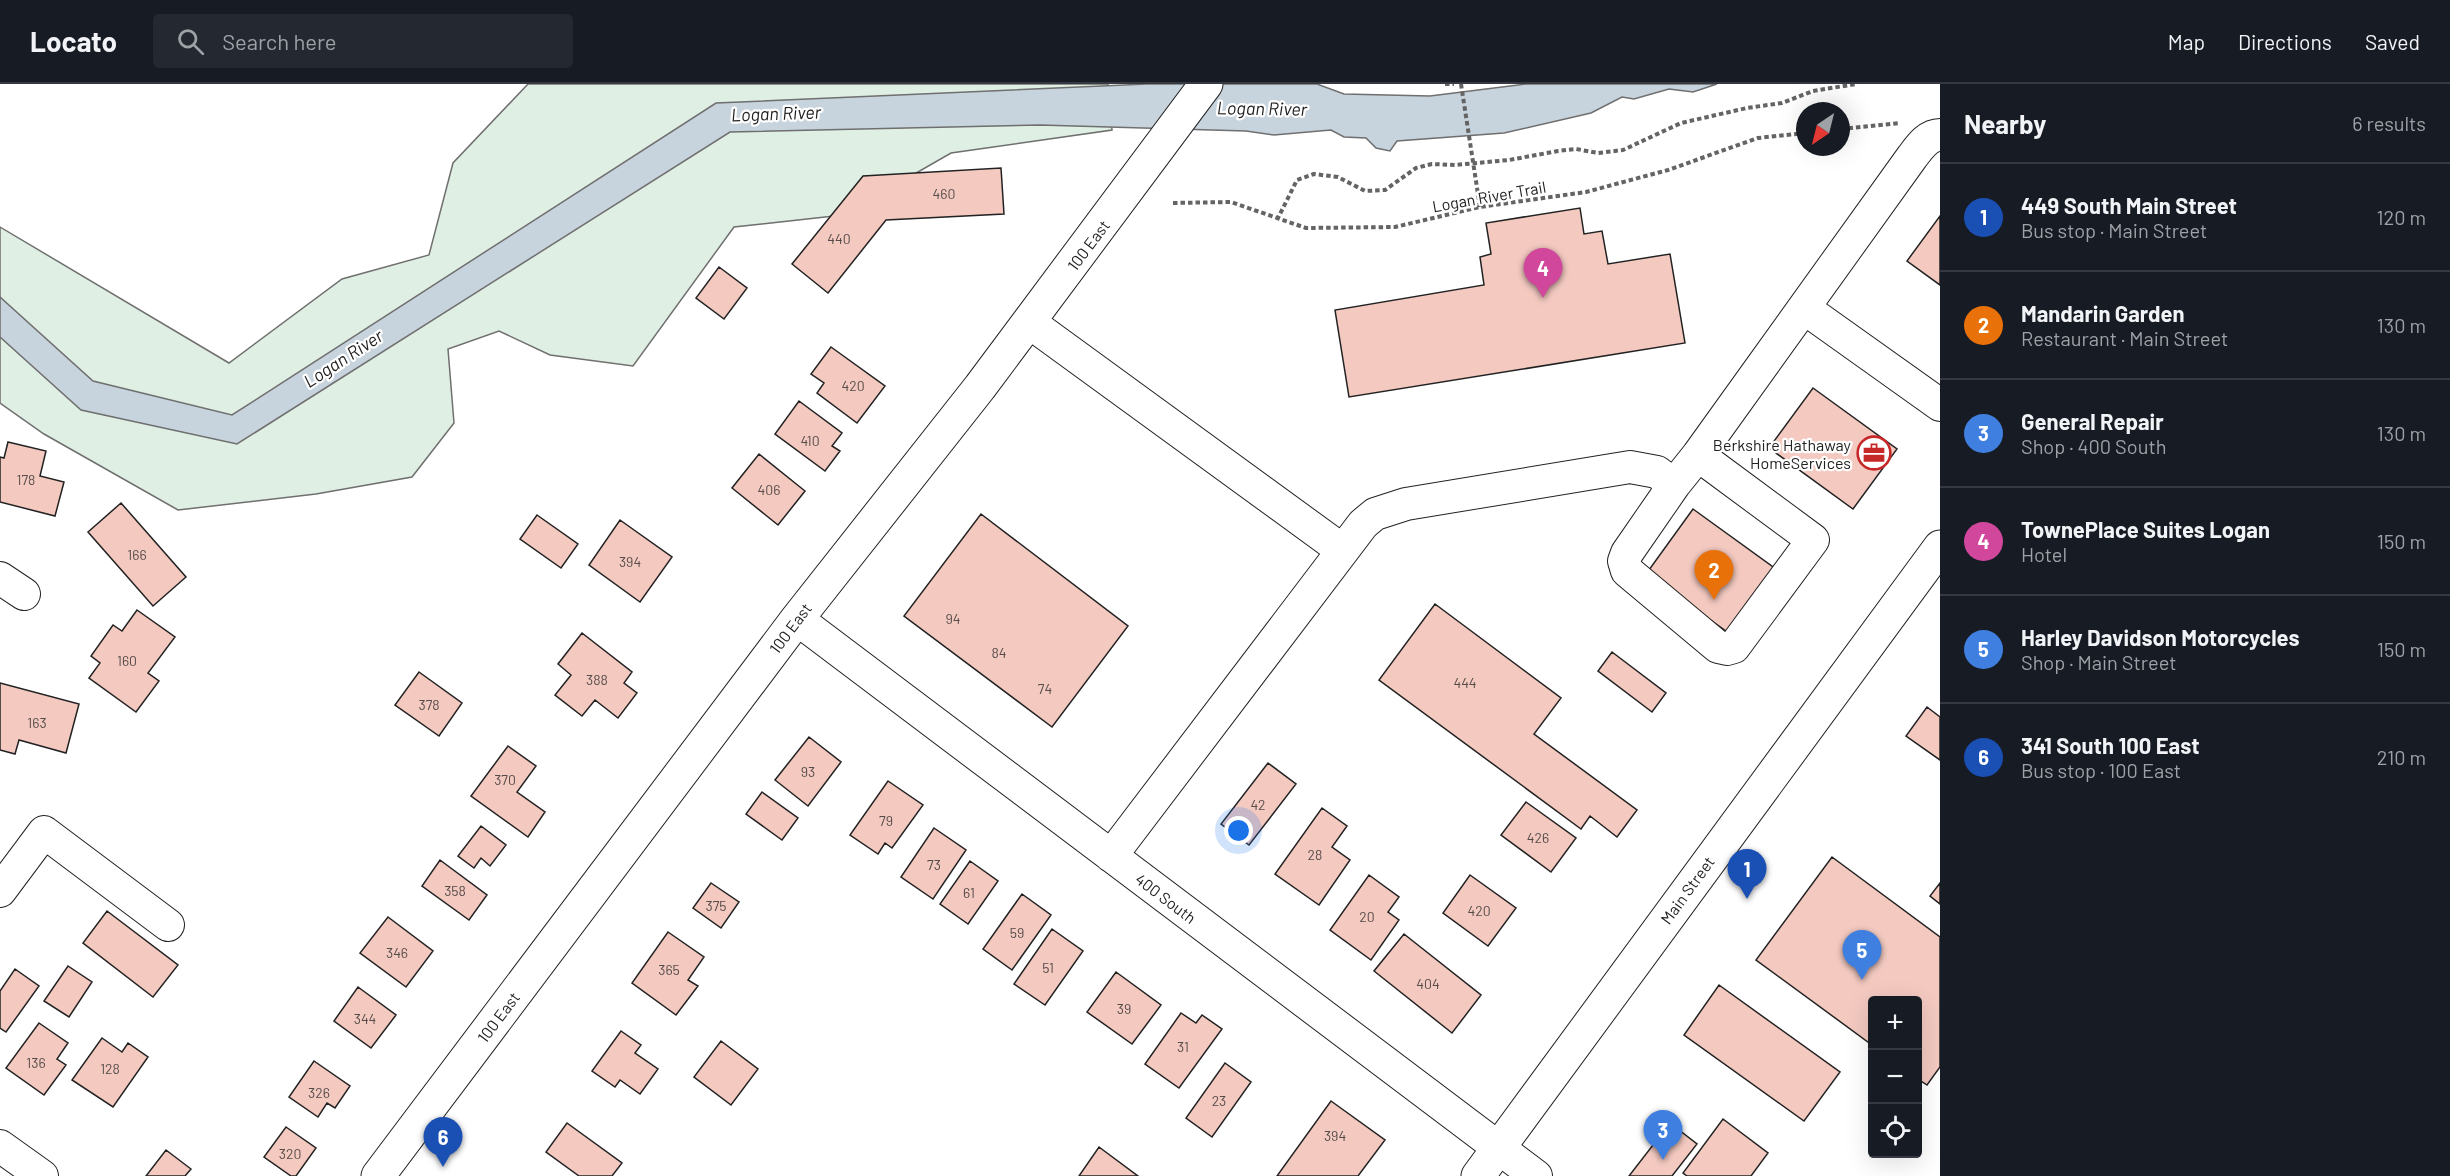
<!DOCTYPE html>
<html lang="en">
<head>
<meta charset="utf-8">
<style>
	:root { --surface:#171b24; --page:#242831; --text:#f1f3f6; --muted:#9ea1a6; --line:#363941; --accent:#2563eb }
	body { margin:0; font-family:Barlow,sans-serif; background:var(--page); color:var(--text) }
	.controls { position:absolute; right:18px; bottom:18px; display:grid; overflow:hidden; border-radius:6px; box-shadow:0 6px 24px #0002 }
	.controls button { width:54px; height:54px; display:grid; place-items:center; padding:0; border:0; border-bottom:2px solid var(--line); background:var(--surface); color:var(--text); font:30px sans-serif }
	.compass { position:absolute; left:1796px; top:18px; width:54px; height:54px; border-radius:50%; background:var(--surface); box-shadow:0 6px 24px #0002; rotate:215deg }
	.you { position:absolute; left:1239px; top:747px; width:21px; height:21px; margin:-15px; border:4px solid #fff; border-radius:50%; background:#1a73e8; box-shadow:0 0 0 9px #1a73e833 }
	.badge { display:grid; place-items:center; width:39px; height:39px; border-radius:50%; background:var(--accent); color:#fff; font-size:20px; font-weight:700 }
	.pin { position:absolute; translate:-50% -50px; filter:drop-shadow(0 2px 3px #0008) }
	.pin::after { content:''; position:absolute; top:32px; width:21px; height:18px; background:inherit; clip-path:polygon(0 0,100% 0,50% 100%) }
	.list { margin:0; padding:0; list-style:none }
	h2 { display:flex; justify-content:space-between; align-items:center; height:78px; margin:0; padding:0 24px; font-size:26px }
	h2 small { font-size:20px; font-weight:400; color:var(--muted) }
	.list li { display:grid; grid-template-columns:39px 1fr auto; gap:18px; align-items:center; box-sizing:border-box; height:108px; padding:0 24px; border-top:2px solid var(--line) }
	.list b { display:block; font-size:22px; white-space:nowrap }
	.list p { margin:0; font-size:20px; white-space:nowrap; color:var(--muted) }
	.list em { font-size:20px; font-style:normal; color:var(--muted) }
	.icon { flex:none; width:33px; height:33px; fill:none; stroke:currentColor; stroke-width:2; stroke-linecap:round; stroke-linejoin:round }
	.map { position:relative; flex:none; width:1940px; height:1092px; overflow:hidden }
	header { display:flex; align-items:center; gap:36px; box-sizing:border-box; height:84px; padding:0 30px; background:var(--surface); border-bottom:2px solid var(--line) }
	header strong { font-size:28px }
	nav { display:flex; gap:33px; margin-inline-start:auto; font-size:21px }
	.search { width:420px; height:54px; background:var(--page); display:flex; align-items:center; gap:15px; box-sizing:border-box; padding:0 21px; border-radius:6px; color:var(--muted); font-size:22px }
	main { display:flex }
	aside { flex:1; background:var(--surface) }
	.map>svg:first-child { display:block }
	.green { fill:#e0efe3; stroke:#6f6f6f; stroke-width:1.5 }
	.water { fill:#c7d3dd; stroke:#6f6f6f; stroke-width:1.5 }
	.building { fill:#f3c9c0; stroke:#222; stroke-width:1.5 }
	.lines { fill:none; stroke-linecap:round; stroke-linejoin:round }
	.minor-casing { stroke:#222; stroke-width:34 }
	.major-casing { stroke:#222; stroke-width:35 }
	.highway-casing { stroke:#222; stroke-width:35 }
	.path { stroke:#646464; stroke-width:4; stroke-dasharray:4.5 3; stroke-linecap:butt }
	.minor { stroke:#fff; stroke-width:32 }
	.major { stroke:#fff; stroke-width:33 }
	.highway { stroke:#fff; stroke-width:33 }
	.path-bridge { stroke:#646464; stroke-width:4; stroke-dasharray:4.5 3; stroke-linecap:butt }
	.labels { text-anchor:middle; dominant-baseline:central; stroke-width:4.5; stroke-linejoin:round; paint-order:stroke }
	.number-label { font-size:14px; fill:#564c4a }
	.street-label { font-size:16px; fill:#222; stroke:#fff }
	.poi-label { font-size:16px; fill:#222; stroke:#fff; text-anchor:end }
	.water-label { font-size:18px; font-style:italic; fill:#222; stroke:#fff }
</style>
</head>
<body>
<header>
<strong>Locato</strong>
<div class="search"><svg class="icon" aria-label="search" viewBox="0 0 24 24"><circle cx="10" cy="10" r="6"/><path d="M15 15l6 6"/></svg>Search here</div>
<nav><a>Map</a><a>Directions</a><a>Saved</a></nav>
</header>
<main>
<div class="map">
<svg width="1940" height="1092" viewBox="0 0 1940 1092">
	<rect width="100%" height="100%" fill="#fff"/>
	<path class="green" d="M 528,0 L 1108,0 L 1112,46 L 951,69 L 843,131 L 734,143 L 633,282 L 550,271 L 499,247 L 448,265 L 454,339 L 412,393 L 316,410 L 178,426 L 44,350 L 0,319 L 0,143 L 229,279 L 342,195 L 429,171 L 453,79 Z"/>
	<path class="water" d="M 1147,0 L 1317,0 L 1344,10 L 1430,12 L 1526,0 L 1717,0 L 1693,8 L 1669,5 L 1634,15 L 1622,13 L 1591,29 L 1504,49 L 1397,57 L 1390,67 L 1376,64 L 1366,54 L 1344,53 L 1331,46 L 1274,51 L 1246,47 L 1040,41 L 730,48 L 237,360 L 81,326 L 0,253 L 0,213 L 93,297 L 232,331 L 716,19 Z"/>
	<path class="building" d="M 1001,84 L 1004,130 L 886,136 L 828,209 L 792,180 L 863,92 Z
		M 1580,124 L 1584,150 L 1602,147 L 1608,180 L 1670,170 L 1685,259 L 1349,313 L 1335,226 L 1484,201 L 1480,173 L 1491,170 L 1486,139 Z
		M 1940,132 L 1940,201 L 1907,177 Z
		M 719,183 L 747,204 L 724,235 L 696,214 Z
		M 831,263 L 885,302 L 857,339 L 817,309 L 824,299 L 811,290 Z
		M 1813,304 L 1897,365 L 1853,425 L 1769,364 Z
		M 799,317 L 842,349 L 832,362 L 840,367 L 825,387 L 775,350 Z
		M 8,358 L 46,367 L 40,392 L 64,398 L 55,432 L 0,418 L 0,373 L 4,374 Z
		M 759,370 L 805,407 L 778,441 L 732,404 Z
		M 121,419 L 186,493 L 153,522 L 88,448 Z
		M 1693,425 L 1780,488 L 1733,552 L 1646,490 Z
		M 981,430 L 1128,542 L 1052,643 L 904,532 Z
		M 537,431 L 578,460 L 561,484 L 520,455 Z
		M 620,436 L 672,473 L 640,518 L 589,481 Z
		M 1435,520 L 1561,614 L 1534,650 L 1637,726 L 1617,753 L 1590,732 L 1581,745 L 1379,596 Z
		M 137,526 L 175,553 L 148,589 L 159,597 L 136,628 L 89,594 L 100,579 L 91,572 L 113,541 L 122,547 Z
		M 582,549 L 632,588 L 624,599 L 637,609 L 618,634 L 595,616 L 582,632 L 555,611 L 571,591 L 558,580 Z
		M 1612,568 L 1666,609 L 1652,628 L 1598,587 Z
		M 419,588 L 462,619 L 439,652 L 395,621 Z
		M 0,599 L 79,620 L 66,669 L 19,656 L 15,670 L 0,666 Z
		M 1927,623 L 1940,633 L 1940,676 L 1906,652 Z
		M 809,653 L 841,678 L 808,722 L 775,696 Z
		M 508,662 L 536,682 L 517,708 L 545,728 L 528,753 L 471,712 Z
		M 1268,679 L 1296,700 L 1249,761 L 1221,740 Z
		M 888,697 L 923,721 L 892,764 L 885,759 L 878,770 L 850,751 Z
		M 762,708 L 798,734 L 782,756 L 746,730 Z
		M 1526,718 L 1576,754 L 1551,788 L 1501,751 Z
		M 1322,724 L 1347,742 L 1332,763 L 1350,776 L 1319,821 L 1275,790 Z
		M 481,742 L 506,761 L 490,782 L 481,774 L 474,784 L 458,772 Z
		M 934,744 L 966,766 L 933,815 L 901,793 Z
		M 1832,773 L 1940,853 L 1940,983 L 1927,1001 L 1918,995 L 1918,916 L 1872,916 L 1872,961 L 1756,876 Z
		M 440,776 L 487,811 L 469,836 L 422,802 Z
		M 970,777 L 998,797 L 968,840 L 940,820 Z
		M 1369,791 L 1399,813 L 1388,828 L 1399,836 L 1371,876 L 1330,846 Z
		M 1470,791 L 1516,824 L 1488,862 L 1443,829 Z
		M 711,799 L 739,818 L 721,844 L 693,824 Z
		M 1940,799 L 1940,820 L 1930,812 Z
		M 1022,810 L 1051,831 L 1012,886 L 983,865 Z
		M 107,827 L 178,881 L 153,913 L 83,859 Z
		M 388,833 L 433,867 L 406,903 L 360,869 Z
		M 1052,845 L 1083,867 L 1045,921 L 1014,900 Z
		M 668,848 L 704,873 L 688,896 L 698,902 L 676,931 L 632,899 Z
		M 1404,850 L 1481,911 L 1452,949 L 1374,887 Z
		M 68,882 L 92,898 L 69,933 L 44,917 Z
		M 15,885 L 39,902 L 6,948 L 0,944 L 0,907 Z
		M 1116,888 L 1161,921 L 1132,960 L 1087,928 Z
		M 1719,901 L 1840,988 L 1804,1037 L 1684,951 Z
		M 358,903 L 396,931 L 371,964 L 334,937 Z
		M 1181,929 L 1196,939 L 1202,931 L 1222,945 L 1179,1004 L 1145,980 Z
		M 39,939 L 68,959 L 57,975 L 66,981 L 44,1011 L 6,984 Z
		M 621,947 L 641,961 L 635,969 L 658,985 L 640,1010 L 620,996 L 615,1003 L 592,987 Z
		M 102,954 L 122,968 L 128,959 L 148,973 L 113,1023 L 72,996 Z
		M 721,957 L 758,985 L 731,1021 L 694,993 Z
		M 314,977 L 350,1002 L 335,1024 L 327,1019 L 318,1033 L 289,1013 Z
		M 1225,979 L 1251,998 L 1212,1053 L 1186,1034 Z
		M 1331,1017 L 1385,1056 L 1358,1092 L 1277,1092 Z
		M 1723,1035 L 1768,1069 L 1751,1092 L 1687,1092 L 1683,1089 Z
		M 567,1039 L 622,1079 L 612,1092 L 579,1092 L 546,1068 Z
		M 1670,1039 L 1697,1060 L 1672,1092 L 1629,1092 Z
		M 286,1043 L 316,1064 L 296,1092 L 291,1092 L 264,1073 Z
		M 1099,1063 L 1138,1092 L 1079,1092 Z
		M 166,1066 L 191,1085 L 185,1092 L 146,1092 Z"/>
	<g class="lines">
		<g class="minor-casing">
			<path id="minor" d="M 1804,224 L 1940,321
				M 1029,238 L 1342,466
				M 1698,371 L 1813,456 L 1734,563 L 1727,565 L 1718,563 L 1627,487 L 1624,477 L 1627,469 L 1674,401 L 1698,371 L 1912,73 C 1919,64 1927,51 1940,51
				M 0,494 L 24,510
				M 797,535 L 1536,1092
				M 1111,772 L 1363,440 L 1375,430 L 1406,420 L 1630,383 L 1657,388 L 1674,401
				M 0,807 L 44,748 L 168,841
				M 0,1062 L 42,1092"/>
		</g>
		<g class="major-casing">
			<path id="major" d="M 378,1092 L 797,535 L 980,303 L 1206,0"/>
		</g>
		<g class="highway-casing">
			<path id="highway" d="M 1478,1092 L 1940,463"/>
		</g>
		<path class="path" d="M 1445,0 L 1454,0
			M 1841,45 L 1900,39
			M 1173,119 L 1231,118 L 1306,144 L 1395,143 L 1480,123 L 1586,108 L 1668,86 L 1758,54 L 1805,49
			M 1277,136 L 1297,96 L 1314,90 L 1338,93 L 1365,107 L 1385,106 L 1416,84 L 1432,80 L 1455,81 L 1509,76 L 1558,67 L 1576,65 L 1598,69 L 1623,66 L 1681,39 L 1747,24 L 1782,19 L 1813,7 L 1856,0"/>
		<use href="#minor" class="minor"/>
		<use href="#major" class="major"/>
		<use href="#highway" class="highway"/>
		<path class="path-bridge" d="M 1461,0 L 1480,123"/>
	</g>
	<defs>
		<g id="office-ring" transform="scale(1.725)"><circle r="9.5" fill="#fff" stroke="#c62828" stroke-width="1.5"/><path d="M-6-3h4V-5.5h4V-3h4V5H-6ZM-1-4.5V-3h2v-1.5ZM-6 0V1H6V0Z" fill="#c62828"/></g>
	</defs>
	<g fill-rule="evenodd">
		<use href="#office-ring" x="1874" y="369"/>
	</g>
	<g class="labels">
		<g class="number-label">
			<text x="944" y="109">460</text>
			<text x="839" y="154">440</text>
			<text x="853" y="301">420</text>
			<text x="810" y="356">410</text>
			<text x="26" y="395">178</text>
			<text x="769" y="405">406</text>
			<text x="137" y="470">166</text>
			<text x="630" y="477">394</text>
			<text x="953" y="534">94</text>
			<text x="999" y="568">84</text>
			<text x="127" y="576">160</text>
			<text x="597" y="595">388</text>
			<text x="1465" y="598">444</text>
			<text x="1045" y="604">74</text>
			<text x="429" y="620">378</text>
			<text x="37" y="638">163</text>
			<text x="808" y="687">93</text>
			<text x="505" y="695">370</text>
			<text x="1258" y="720">42</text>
			<text x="886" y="736">79</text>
			<text x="1538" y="753">426</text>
			<text x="1315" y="770">28</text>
			<text x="934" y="780">73</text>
			<text x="455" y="806">358</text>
			<text x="969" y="808">61</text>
			<text x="716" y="821">375</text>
			<text x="1479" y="826">420</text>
			<text x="1367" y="832">20</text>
			<text x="1017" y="848">59</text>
			<text x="397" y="868">346</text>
			<text x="1048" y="883">51</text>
			<text x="669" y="885">365</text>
			<text x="1428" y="899">404</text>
			<text x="1124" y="924">39</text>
			<text x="365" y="934">344</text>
			<text x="1183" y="962">31</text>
			<text x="36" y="978">136</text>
			<text x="110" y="984">128</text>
			<text x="319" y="1008">326</text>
			<text x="1219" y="1016">23</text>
			<text x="1335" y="1051">394</text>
			<text x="290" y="1069">320</text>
		</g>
		<g class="street-label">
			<text transform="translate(1489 112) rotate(-10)">Logan River Trail</text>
			<text transform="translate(1088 161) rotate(-53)">100 East</text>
			<text transform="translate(790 544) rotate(-53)">100 East</text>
			<text transform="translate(1687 806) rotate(-54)">Main Street</text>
			<text transform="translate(1166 814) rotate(37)">400 South</text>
			<text transform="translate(498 933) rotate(-53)">100 East</text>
		</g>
		<g class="poi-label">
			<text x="1851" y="360">Berkshire Hathaway<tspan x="1851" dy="18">HomeServices</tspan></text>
		</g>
		<g class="water-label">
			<text transform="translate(1262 24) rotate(1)">Logan River</text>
			<text transform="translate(776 29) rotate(-2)">Logan River</text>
			<text transform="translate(343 274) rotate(-33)">Logan River</text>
		</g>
	</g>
</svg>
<div class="controls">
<button>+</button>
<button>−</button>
<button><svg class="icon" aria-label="locate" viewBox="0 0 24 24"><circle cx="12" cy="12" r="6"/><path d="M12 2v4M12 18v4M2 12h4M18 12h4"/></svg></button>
</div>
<svg class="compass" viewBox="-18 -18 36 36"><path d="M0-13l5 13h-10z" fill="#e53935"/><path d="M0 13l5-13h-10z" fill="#9ea1a6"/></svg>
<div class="you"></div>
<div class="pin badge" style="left:1747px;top:815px;background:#1a4fb4">1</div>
<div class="pin badge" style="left:1714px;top:516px;background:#e8710a">2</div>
<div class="pin badge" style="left:1663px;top:1076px;background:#3f7fe0">3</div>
<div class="pin badge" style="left:1543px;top:214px;background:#d1479c">4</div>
<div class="pin badge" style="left:1862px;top:896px;background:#3f7fe0">5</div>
<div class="pin badge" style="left:443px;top:1083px;background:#1a4fb4">6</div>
</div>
<aside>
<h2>Nearby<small>6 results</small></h2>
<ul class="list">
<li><span class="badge" style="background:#1a4fb4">1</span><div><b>449 South Main Street</b><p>Bus stop · Main Street</p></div><em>120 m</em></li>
<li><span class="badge" style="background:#e8710a">2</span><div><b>Mandarin Garden</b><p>Restaurant · Main Street</p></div><em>130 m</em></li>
<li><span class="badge" style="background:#3f7fe0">3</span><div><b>General Repair</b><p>Shop · 400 South</p></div><em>130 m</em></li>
<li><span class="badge" style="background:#d1479c">4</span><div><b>TownePlace Suites Logan</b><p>Hotel</p></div><em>150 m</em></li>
<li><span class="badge" style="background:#3f7fe0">5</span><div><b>Harley Davidson Motorcycles</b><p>Shop · Main Street</p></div><em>150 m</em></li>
<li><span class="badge" style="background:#1a4fb4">6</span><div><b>341 South 100 East</b><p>Bus stop · 100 East</p></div><em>210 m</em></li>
</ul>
</aside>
</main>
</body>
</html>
